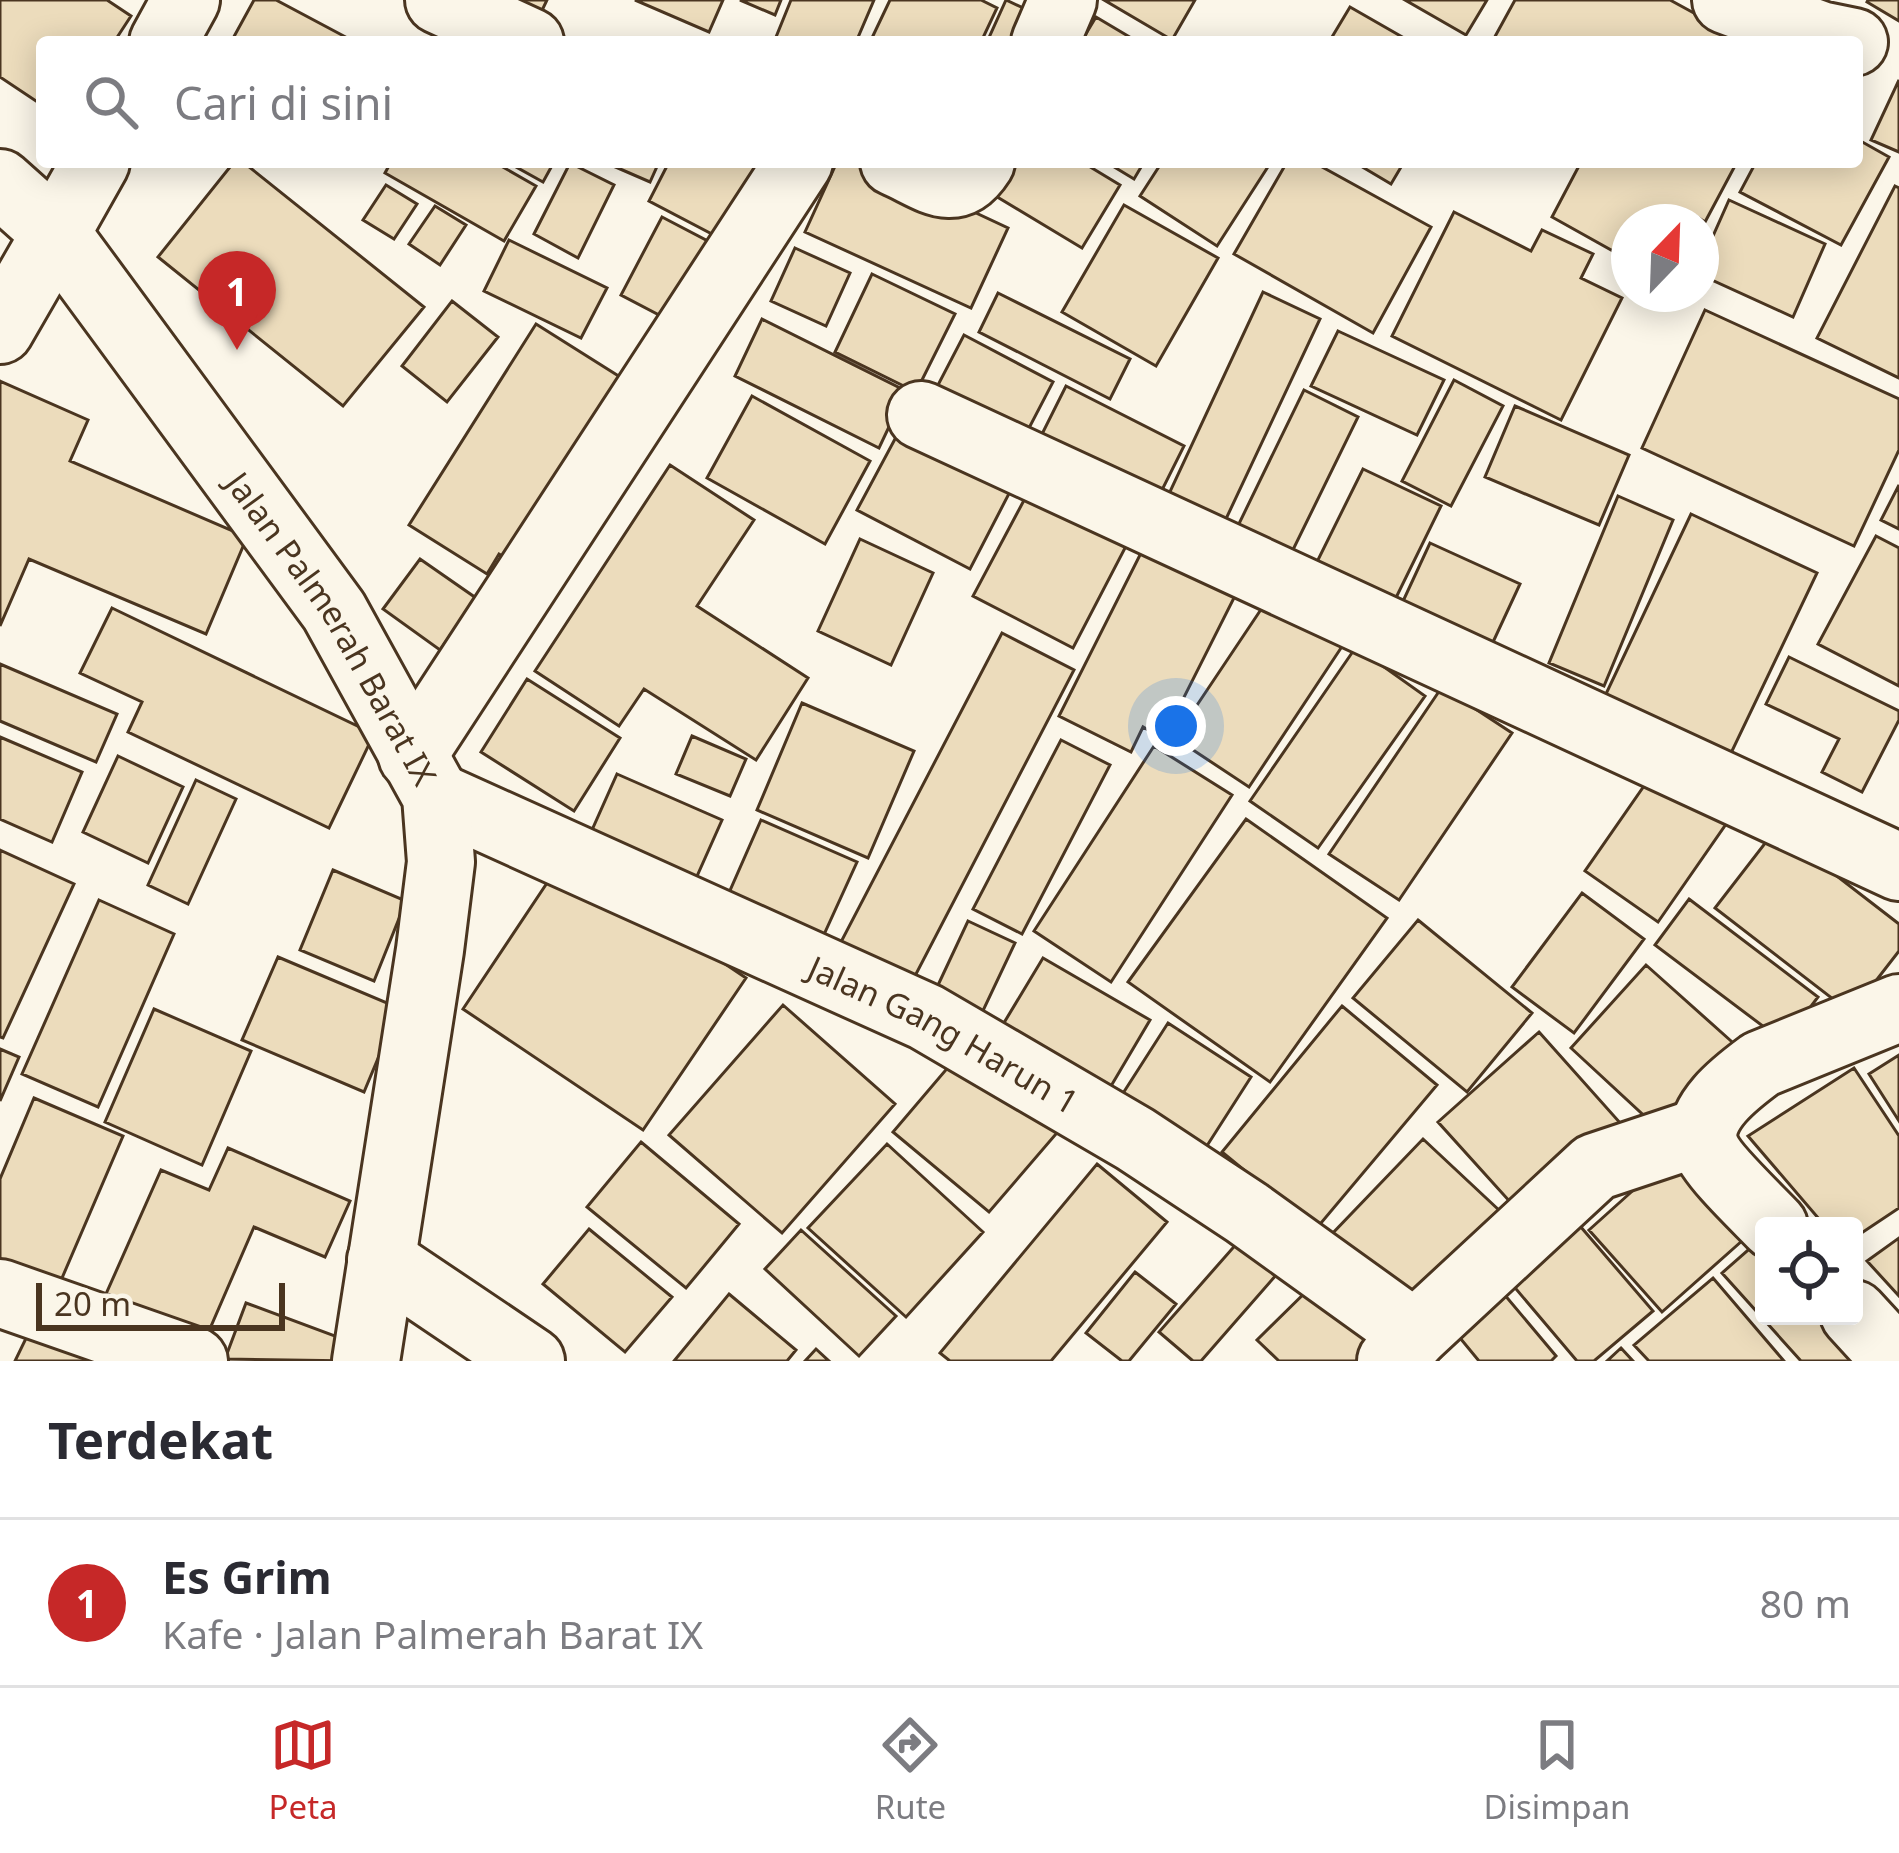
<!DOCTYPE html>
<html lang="id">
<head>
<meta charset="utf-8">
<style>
	:root { --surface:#fff; --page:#f7f7f7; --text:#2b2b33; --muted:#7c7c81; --line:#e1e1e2; --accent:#c62828 }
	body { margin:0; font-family:"Noto Sans",sans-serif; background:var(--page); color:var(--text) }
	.controls { position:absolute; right:36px; bottom:36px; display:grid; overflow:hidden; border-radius:12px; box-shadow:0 6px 30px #0003 }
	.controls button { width:108px; height:108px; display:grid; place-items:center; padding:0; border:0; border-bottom:3px solid var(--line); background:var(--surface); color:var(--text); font:60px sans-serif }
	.compass { position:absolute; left:1611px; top:204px; width:108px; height:108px; border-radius:50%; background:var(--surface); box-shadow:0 6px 30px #0003; rotate:23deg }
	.scale { position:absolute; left:36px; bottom:30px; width:249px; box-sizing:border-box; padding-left:12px; border:6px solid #4a3520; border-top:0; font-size:33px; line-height:42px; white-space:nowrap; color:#4a3520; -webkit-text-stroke:9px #fbf6e9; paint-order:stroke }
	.you { position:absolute; left:1176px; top:726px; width:42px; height:42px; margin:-30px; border:9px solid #fff; border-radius:50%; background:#1a73e8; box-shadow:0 0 0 18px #1a73e833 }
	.badge { display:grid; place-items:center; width:78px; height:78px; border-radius:50%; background:var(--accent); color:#fff; font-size:39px; font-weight:700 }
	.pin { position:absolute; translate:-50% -99px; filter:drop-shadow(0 3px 6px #0008) }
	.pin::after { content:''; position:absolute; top:63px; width:42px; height:36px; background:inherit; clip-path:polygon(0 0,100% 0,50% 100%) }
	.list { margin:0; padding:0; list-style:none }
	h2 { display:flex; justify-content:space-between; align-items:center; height:156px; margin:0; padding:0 48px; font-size:51px }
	h2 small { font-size:39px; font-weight:400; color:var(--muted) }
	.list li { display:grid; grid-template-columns:78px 1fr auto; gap:36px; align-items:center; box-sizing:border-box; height:168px; padding:0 48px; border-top:3px solid var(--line) }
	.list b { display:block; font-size:45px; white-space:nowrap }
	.list p { margin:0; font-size:39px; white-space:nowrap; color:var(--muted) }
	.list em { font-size:39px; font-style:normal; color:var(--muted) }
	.icon { flex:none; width:66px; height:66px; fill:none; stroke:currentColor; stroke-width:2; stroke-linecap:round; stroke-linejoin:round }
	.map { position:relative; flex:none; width:1899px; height:1361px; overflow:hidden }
	.search { position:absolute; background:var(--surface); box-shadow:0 6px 30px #0003; left:36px; right:36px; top:36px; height:132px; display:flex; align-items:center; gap:30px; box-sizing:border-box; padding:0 42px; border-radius:12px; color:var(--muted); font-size:45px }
	.sheet { height:324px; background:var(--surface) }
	nav { display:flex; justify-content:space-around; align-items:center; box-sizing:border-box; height:168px; border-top:3px solid var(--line); background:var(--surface); font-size:33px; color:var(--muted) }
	nav a { display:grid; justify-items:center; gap:6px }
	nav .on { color:var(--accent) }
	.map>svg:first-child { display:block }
	.building { fill:#ecdcbc; stroke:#4a3520; stroke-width:3 }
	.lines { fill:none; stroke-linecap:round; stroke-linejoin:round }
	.street-casing { stroke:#4a3520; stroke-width:72 }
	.secondary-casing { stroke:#4a3520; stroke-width:72 }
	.street { stroke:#fbf6e9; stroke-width:66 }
	.secondary { stroke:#fbf6e9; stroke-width:66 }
	.labels { text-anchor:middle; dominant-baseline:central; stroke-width:9; stroke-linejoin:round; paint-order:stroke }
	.street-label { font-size:33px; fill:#4a3520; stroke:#fbf6e9 }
</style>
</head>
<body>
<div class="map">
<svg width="1899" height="1361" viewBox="0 0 1899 1361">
	<rect width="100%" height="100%" fill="#fbf6e9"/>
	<path class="building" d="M 0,0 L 107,0 L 131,16 L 114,42 L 42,42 L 42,105 L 0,77 Z
		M 254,0 L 276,0 L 355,42 L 231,42 Z
		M 485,0 L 547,0 L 535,25 Z
		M 635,0 L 723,0 L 709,32 Z
		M 740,0 L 781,0 L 775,15 Z
		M 791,0 L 874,0 L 856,42 L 774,42 Z
		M 890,0 L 981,0 L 997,8 L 981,42 L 870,42 Z
		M 1006,0 L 1034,13 L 1020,42 L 987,42 Z
		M 1104,0 L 1195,0 L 1172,40 Z
		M 1405,0 L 1487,0 L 1466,35 Z
		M 1515,0 L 1670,0 L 1747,42 L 1492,42 Z
		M 1868,0 L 1899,0 L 1899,21 L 1867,2 Z
		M 1350,7 L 1411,42 L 1329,42 Z
		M 1096,17 L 1138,42 L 1081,42 Z
		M 1899,80 L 1899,152 L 1871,140 Z
		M 1857,139 L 1889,157 L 1841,245 L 1740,192 L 1756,162 L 1857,162 Z
		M 234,162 L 243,162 L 424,307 L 343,406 L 158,257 Z
		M 391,162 L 494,162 L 536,186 L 504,241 L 385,173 Z
		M 507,162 L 554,162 L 543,182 Z
		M 604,162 L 659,162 L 650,182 Z
		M 669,162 L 773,162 L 731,244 L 649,201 Z
		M 837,162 L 867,162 L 1008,228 L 971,308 L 805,232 Z
		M 1008,162 L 1082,162 L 1120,185 L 1082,248 L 989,192 Z
		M 1106,162 L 1144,162 L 1134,179 Z
		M 1162,162 L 1271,162 L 1217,246 L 1140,196 Z
		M 1287,162 L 1313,162 L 1431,227 L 1373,333 L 1234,254 Z
		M 1354,162 L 1404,162 L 1391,184 Z
		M 1581,162 L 1737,162 L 1705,222 L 1694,215 L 1691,222 L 1629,222 L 1629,260 L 1552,217 Z
		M 570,163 L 614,185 L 578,258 L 534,234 Z
		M 386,185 L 417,204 L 394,239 L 363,220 Z
		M 1895,186 L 1899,188 L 1899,378 L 1817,338 Z
		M 1729,200 L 1825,244 L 1793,317 L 1701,275 L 1701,263 Z
		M 1124,205 L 1218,258 L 1156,366 L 1062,312 Z
		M 435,206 L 466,225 L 440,265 L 409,244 Z
		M 1454,212 L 1531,251 L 1542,230 L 1593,254 L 1581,278 L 1622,298 L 1561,420 L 1392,336 Z
		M 662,217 L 723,249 L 682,327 L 621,295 Z
		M 509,240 L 607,288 L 581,338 L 484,291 Z
		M 795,248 L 850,273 L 826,326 L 771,301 Z
		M 872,274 L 955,314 L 916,392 L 835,352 Z
		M 1263,292 L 1320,319 L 1217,538 L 1161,511 Z
		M 998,293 L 1130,359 L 1110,399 L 979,332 Z
		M 452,301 L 498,337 L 447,402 L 402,366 Z
		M 1705,310 L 1899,399 L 1899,450 L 1854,546 L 1642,448 Z
		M 762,319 L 906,391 L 879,448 L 735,376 Z
		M 536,324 L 636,387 L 522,568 L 499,554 L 487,574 L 409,525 Z
		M 1338,331 L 1444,380 L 1417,435 L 1311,386 Z
		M 964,335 L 1053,382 L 1015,455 L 926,408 Z
		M 1454,380 L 1503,406 L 1451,506 L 1402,481 Z
		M 0,381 L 88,420 L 70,461 L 247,537 L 206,634 L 29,559 L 0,626 Z
		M 1066,386 L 1184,446 L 1149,516 L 1031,456 Z
		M 1304,390 L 1358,417 L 1287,562 L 1233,536 Z
		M 752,396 L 870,461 L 825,544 L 707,478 Z
		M 1515,406 L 1629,455 L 1599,525 L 1485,477 Z
		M 903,424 L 1015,482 L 970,569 L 857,510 Z
		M 670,465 L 754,520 L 697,606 L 808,678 L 756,760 L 644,689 L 619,726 L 535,671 Z
		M 1363,469 L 1441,506 L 1387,616 L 1309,578 Z
		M 1038,474 L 1137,525 L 1073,648 L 973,596 Z
		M 1899,485 L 1899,529 L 1881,520 Z
		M 1618,496 L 1673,520 L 1604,686 L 1549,663 Z
		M 1691,514 L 1817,573 L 1721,774 L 1596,715 Z
		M 1876,536 L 1899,548 L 1899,686 L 1818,644 Z
		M 1149,537 L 1241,584 L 1163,739 L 1143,727 L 1131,752 L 1059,716 Z
		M 860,539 L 933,573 L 891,665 L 818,631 Z
		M 1430,543 L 1520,584 L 1481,668 L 1391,627 Z
		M 420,559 L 476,598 L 440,650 L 383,609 Z
		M 1270,596 L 1343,645 L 1249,787 L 1175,738 Z
		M 112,608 L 374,734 L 329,828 L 128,732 L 142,702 L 80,673 Z
		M 1002,633 L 1074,670 L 902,1001 L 830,963 Z
		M 1356,647 L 1425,696 L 1318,848 L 1250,801 Z
		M 1789,657 L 1899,711 L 1899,720 L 1862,792 L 1822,772 L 1839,739 L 1766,704 Z
		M 0,664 L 117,714 L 96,762 L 0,721 Z
		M 527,679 L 620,738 L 574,811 L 481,752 Z
		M 1442,687 L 1512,733 L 1399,900 L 1329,854 Z
		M 802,703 L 914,751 L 868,858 L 757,810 Z
		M 692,736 L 746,759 L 730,796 L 676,774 Z
		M 0,737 L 82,772 L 52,842 L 0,819 Z
		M 1061,740 L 1110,765 L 1022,934 L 973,909 Z
		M 1154,746 L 1232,795 L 1111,982 L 1034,931 Z
		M 118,756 L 183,787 L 148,863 L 83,832 Z
		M 1660,763 L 1733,814 L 1658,922 L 1585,871 Z
		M 617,774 L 722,820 L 689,894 L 584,848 Z
		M 196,780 L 236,799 L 188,904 L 148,885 Z
		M 1246,819 L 1387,918 L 1270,1082 L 1128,982 Z
		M 761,820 L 857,862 L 816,952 L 721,911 Z
		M 1776,829 L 1899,924 L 1899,951 L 1851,1013 L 1715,908 Z
		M 0,850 L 74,884 L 3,1038 L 0,1037 Z
		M 565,856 L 746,978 L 643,1130 L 463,1009 Z
		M 333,870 L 406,901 L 374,981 L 300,950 Z
		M 1582,893 L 1644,939 L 1574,1033 L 1512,987 Z
		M 1689,899 L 1818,997 L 1784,1042 L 1655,945 Z
		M 99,900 L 174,934 L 98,1107 L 22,1074 Z
		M 1418,920 L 1532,1013 L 1467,1092 L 1353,998 Z
		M 968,921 L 1015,943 L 971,1036 L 924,1015 Z
		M 278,957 L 399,1008 L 364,1092 L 242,1040 Z
		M 1043,958 L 1150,1020 L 1101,1103 L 993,1041 Z
		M 1646,965 L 1740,1049 L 1664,1134 L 1571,1048 Z
		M 783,1005 L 895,1104 L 782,1233 L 669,1135 Z
		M 1342,1006 L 1437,1085 L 1316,1229 L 1222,1152 Z
		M 154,1009 L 251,1051 L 202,1165 L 105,1122 Z
		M 1168,1023 L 1251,1077 L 1194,1166 L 1111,1112 Z
		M 1539,1032 L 1622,1125 L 1521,1214 L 1438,1122 Z
		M 967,1045 L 1062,1127 L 989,1212 L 893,1132 Z
		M 0,1049 L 19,1057 L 0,1101 Z
		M 1899,1055 L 1899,1121 L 1869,1074 Z
		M 1854,1068 L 1899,1136 L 1899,1208 L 1854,1238 L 1854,1226 L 1825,1226 L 1748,1136 Z
		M 34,1098 L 123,1136 L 56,1292 L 0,1268 L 0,1179 Z
		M 1423,1139 L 1516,1226 L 1423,1323 L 1330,1236 Z
		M 641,1142 L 739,1224 L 686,1288 L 587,1207 Z
		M 887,1144 L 983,1232 L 906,1317 L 808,1228 Z
		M 228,1148 L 350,1201 L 325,1257 L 254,1227 L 202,1347 L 102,1303 L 161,1170 L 209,1190 Z
		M 1678,1150 L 1752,1232 L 1662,1312 L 1589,1230 Z
		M 1097,1164 L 1167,1222 L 1051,1361 L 950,1361 L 940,1353 Z
		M 1580,1226 L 1653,1311 L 1594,1361 L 1577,1361 L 1511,1283 Z
		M 589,1229 L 672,1297 L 625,1352 L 543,1284 Z
		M 801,1230 L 896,1316 L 859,1356 L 765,1269 Z
		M 1246,1233 L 1284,1266 L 1201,1361 L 1193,1361 L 1159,1332 Z
		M 1764,1236 L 1764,1316 L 1840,1316 L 1861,1361 L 1801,1361 L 1722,1273 Z
		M 1899,1238 L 1899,1296 L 1867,1261 Z
		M 1135,1272 L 1176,1304 L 1129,1361 L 1122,1361 L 1086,1333 Z
		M 1323,1275 L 1385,1337 L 1362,1361 L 1279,1361 L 1257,1340 Z
		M 1713,1278 L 1784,1361 L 1649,1361 L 1634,1345 Z
		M 1493,1281 L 1556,1356 L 1551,1361 L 1479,1361 L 1446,1321 Z
		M 729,1294 L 796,1350 L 787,1361 L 674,1361 Z
		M 246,1303 L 362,1346 L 356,1361 L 225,1359 Z
		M 31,1328 L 101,1361 L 15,1361 Z
		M 1621,1348 L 1633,1361 L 1607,1361 Z
		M 816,1349 L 829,1361 L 805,1361 Z"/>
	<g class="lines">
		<g class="street-casing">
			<g id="street">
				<path d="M 439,0 L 530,42"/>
				<path d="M 1726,0 L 1820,35 L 1854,42"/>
				<path d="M 1045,42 L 1063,0"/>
				<path d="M 894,162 C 929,177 955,203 981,162"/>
				<path d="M 0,330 L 56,233"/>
				<path d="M 921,415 L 1899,867"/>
				<path d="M 412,756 L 799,162"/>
				<path id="s1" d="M 436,796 L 926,1017 L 1135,1139 L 1247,1213 L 1415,1334"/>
				<path d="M 1774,1226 C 1758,1209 1711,1165 1705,1146 C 1694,1113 1738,1081 1761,1064 L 1899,1008"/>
				<path d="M 381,1260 L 531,1361"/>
				<path d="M 0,1293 L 194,1361"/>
				<path d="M 1854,1314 L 1897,1361"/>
				<path d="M 1391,1361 L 1415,1334 L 1595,1167 L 1703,1131"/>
			</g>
		</g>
		<g class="secondary-casing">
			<g id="secondary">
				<path d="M 163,42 L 186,0"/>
				<path id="s2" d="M 0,183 L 56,233 L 334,611 L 436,796 L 441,862 L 430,950 L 366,1361"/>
				<path d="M 56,233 L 96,162"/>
			</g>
		</g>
		<use href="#street" class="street"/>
		<use href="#secondary" class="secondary"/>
	</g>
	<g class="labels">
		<g class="street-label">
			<text stroke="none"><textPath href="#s2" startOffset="558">Jalan Palmerah Barat IX</textPath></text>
			<text stroke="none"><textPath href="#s1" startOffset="561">Jalan Gang Harun 1</textPath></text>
		</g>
	</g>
</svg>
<div class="controls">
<button><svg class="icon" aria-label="locate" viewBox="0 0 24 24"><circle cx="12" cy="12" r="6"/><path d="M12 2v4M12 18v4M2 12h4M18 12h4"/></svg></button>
</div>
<svg class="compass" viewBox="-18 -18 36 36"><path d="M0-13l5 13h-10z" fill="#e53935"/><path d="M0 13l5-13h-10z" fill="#7c7c81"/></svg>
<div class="scale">20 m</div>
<div class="you"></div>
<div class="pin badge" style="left:237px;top:350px">1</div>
<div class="search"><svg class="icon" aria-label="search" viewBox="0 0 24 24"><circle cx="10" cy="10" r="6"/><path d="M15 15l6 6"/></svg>Cari di sini</div>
</div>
<section class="sheet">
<h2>Terdekat<small></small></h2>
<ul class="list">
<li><span class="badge">1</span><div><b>Es Grim</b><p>Kafe · Jalan Palmerah Barat IX</p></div><em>80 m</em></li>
</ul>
</section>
<nav>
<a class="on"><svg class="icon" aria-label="map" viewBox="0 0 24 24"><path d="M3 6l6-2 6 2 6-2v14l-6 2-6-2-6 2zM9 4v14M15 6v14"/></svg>Peta</a>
<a><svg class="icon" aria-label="directions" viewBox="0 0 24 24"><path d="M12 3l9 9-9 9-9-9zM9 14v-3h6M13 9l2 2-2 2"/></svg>Rute</a>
<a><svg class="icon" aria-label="saved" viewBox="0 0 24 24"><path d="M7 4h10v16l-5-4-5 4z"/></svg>Disimpan</a>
</nav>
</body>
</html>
